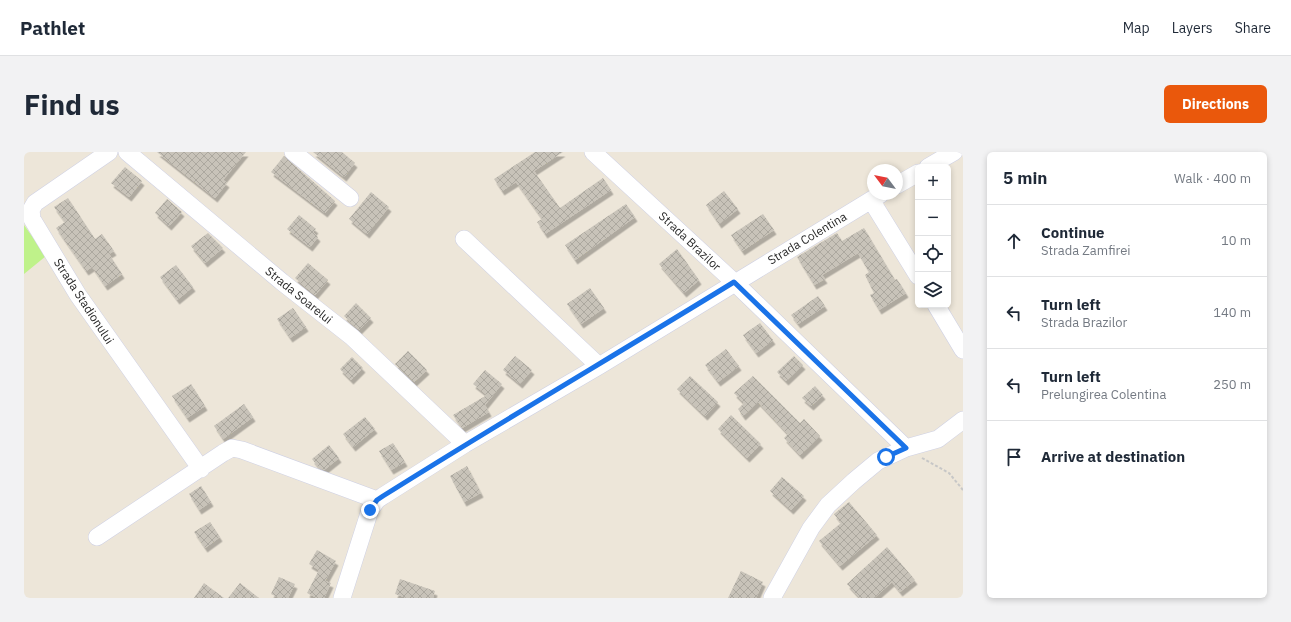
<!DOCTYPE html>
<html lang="en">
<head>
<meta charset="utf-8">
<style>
	:root { --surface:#fff; --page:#f2f2f3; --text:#1f2937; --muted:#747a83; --line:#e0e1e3; --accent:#ea580c }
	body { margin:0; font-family:"IBM Plex Sans",sans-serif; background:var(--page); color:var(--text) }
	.controls { position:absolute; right:12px; top:12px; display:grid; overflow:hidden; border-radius:6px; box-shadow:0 2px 6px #0003 }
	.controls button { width:36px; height:36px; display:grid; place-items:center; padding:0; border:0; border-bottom:1px solid var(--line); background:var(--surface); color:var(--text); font:20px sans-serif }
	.compass { position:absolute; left:843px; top:12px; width:36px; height:36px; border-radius:50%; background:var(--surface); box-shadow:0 2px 6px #0003; rotate:302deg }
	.stop { position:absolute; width:12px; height:12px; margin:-9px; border:3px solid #1a73e8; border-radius:50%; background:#fff }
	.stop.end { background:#1a73e8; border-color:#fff; box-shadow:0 1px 4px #0008 }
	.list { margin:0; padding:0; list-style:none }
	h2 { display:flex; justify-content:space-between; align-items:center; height:52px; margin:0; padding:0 16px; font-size:17px }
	h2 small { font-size:13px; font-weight:400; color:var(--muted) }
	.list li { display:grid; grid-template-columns:26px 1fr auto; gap:12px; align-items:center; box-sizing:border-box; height:72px; padding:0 16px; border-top:1px solid var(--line) }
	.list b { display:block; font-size:15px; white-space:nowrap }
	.list p { margin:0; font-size:13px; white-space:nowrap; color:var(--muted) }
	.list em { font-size:13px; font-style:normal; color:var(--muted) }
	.icon { flex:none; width:22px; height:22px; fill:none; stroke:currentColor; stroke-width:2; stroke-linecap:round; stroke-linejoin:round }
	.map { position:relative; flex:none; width:939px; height:446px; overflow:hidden; border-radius:6px }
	header { display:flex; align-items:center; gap:24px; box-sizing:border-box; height:56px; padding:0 20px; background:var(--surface); border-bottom:1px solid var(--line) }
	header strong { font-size:19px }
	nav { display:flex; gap:22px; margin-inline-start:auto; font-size:14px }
	.intro { display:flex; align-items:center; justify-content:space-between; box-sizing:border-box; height:96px; padding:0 24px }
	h1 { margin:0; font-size:28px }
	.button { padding:10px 18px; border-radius:6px; background:var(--accent); color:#fff; font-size:14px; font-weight:700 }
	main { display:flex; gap:24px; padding:0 24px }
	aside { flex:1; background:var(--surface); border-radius:6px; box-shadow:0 2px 6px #0003 }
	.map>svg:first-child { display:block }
	.pitch { fill:#bff28a }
	.building { fill:url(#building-cross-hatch); filter:url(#shadow) }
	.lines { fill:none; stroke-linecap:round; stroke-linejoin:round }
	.minor-casing { stroke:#cfd1e4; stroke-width:18 }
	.path { stroke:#c7c7c7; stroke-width:2; stroke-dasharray:3 2; stroke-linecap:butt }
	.minor { stroke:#fff; stroke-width:17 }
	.route { stroke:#1a73e8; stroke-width:5 }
	.labels { text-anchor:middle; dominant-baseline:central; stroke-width:3; stroke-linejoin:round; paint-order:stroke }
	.street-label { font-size:12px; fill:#292929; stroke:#fff }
</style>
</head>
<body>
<header>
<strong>Pathlet</strong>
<nav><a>Map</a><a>Layers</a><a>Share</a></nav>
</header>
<div class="intro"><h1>Find us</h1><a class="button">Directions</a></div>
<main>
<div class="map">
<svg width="939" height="446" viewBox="0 0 939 446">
	<defs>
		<pattern id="building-cross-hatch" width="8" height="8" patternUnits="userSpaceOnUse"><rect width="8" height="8" fill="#c8c3b9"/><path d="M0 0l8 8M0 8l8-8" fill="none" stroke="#aca89f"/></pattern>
		<filter id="shadow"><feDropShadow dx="2.5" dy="4.5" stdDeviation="0" flood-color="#0004"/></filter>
	</defs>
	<rect width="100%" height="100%" fill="#ede6d9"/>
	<path class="pitch" d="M 0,73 L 22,104 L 0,122 Z"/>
	<path class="building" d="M 133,0 L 222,0 L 199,28 L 203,31 L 191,46 Z
		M 289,0 L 318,0 L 331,11 L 320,25 Z
		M 511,0 L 539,0 L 510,19 L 536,56 L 579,26 L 587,38 L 521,82 L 513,70 L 518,67 L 492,30 L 478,39 L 470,27 Z
		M 260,4 L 311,49 L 301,61 L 247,20 Z
		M 101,15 L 118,29 L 105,45 L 87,31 Z
		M 700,39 L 714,57 L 695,72 L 682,53 Z
		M 347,40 L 365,55 L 343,82 L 325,67 Z
		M 44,46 L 71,87 L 78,82 L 90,99 L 85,102 L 98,122 L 81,134 L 68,115 L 62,119 L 32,76 L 41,70 L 30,55 Z
		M 143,47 L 158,60 L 145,74 L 131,61 Z
		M 602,52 L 611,65 L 551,108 L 541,93 Z
		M 739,62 L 750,78 L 718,99 L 707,83 Z
		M 275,63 L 292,77 L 289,80 L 294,85 L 286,95 L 263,77 Z
		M 840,76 L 871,128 L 873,127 L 882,141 L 855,158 L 846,143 L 850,141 L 841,123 L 845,120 L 834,101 L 798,123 L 801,127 L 790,133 L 773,105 L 813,81 L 818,89 Z
		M 184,81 L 199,96 L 181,111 L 167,94 Z
		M 653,97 L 675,128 L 660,141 L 635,112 Z
		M 284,111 L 304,128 L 291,143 L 271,126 Z
		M 152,113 L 169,135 L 153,148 L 136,125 Z
		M 566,136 L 580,156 L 557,172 L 543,152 Z
		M 794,144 L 801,154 L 774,172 L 767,163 Z
		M 332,151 L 347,166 L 335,178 L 320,164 Z
		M 269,156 L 282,175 L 266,186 L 253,167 Z
		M 736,171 L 749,188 L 732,201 L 719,183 Z
		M 702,197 L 715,214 L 694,230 L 681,213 Z
		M 384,199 L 403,218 L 390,230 L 371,212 Z
		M 491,204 L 508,218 L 496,232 L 479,218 Z
		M 770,204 L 779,213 L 762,229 L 753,220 Z
		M 328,205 L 339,216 L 327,228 L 316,217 Z
		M 461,218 L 478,232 L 461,253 L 465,260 L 438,276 L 429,263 L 463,243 L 449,232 Z
		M 666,224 L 694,250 L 681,264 L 653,237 Z
		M 729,224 L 776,271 L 780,267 L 796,284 L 776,303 L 760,286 L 764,282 L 734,250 L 719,264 L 714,257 L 720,251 L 710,241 Z
		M 167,232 L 181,254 L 163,266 L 148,244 Z
		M 791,234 L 799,243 L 787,254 L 778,246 Z
		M 220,252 L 229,265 L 199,287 L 190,274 Z
		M 707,263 L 737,292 L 723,306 L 694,277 Z
		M 341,265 L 351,277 L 329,295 L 319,282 Z
		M 369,291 L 381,310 L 367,318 L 355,299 Z
		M 305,293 L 315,306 L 300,318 L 295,316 L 288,307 Z
		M 443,314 L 457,341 L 440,350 L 426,324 Z
		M 758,325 L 780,344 L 767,358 L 746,339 Z
		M 177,334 L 187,350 L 175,358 L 165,342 Z
		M 825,350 L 853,383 L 816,414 L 795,389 L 817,371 L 810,362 Z
		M 186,370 L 196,385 L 181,396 L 170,380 Z
		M 863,395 L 891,428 L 876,440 L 868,430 L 850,446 L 836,446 L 823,432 Z
		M 293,398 L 312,409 L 301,429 L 307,431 L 300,446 L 293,446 L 283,441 L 295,418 L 285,412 Z
		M 717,419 L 739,430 L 732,446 L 704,446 Z
		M 255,425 L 271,432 L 264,446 L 255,446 L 247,442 Z
		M 376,427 L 411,439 L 409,446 L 383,446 L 371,442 Z
		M 180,431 L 200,446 L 170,446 Z
		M 216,431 L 235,446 L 204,446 Z"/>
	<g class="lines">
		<g class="minor-casing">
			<path id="minor" d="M 85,0 L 11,51 L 7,58 L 8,67 L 54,143 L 177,317
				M 103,0 L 258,130 L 328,185 L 441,292
				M 269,0 L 326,46
				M 569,0 L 710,130 L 882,296
				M 904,15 L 930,0
				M 873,33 L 894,21
				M 847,48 L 894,124
				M 440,87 L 575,214
				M 912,153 L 939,198
				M 73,385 L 199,301 L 208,296 L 218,298 L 353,348
				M 318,446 L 346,358 L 353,348 L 359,344 L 441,292 L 575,214 L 857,42
				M 748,446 L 787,376 L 804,353 L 830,329 L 854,309 L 882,296 L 914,287 L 939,268"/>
		</g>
		<path class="path" d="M 898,306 L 925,321 L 939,338"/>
		<use href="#minor" class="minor"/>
	</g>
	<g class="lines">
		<path class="route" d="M 346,358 L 353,348 L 359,344 C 475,271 593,202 710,130 L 882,296 L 862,305"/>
	</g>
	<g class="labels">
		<g class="street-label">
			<text transform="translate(783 86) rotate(-31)">Strada Colentina</text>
			<text transform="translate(666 89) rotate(43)">Strada Brazilor</text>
			<text transform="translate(275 143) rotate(39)">Strada Soarelui</text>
			<text transform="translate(60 149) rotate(57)">Strada Stadionului</text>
		</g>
	</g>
</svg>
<div class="controls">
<button>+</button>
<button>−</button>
<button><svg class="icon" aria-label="locate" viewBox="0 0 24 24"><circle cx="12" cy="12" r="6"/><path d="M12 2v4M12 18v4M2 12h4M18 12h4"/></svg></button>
<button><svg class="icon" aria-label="layers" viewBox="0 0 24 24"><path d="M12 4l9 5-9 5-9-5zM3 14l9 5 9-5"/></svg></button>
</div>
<svg class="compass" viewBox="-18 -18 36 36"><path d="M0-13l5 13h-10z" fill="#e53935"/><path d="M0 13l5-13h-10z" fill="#747a83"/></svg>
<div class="stop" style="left:862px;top:305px"></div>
<div class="stop end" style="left:346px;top:358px"></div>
</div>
<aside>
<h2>5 min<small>Walk · 400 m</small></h2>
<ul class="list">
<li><svg class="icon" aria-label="ahead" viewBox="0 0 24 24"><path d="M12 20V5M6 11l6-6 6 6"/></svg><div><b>Continue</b><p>Strada Zamfirei</p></div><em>10 m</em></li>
<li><svg class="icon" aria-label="left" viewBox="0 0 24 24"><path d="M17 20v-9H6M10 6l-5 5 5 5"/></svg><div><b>Turn left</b><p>Strada Brazilor</p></div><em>140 m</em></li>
<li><svg class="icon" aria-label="left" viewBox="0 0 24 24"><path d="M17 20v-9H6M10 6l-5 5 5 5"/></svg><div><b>Turn left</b><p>Prelungirea Colentina</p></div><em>250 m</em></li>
<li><svg class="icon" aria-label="arrive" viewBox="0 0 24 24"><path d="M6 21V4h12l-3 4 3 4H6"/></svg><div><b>Arrive at destination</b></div></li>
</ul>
</aside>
</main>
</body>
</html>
